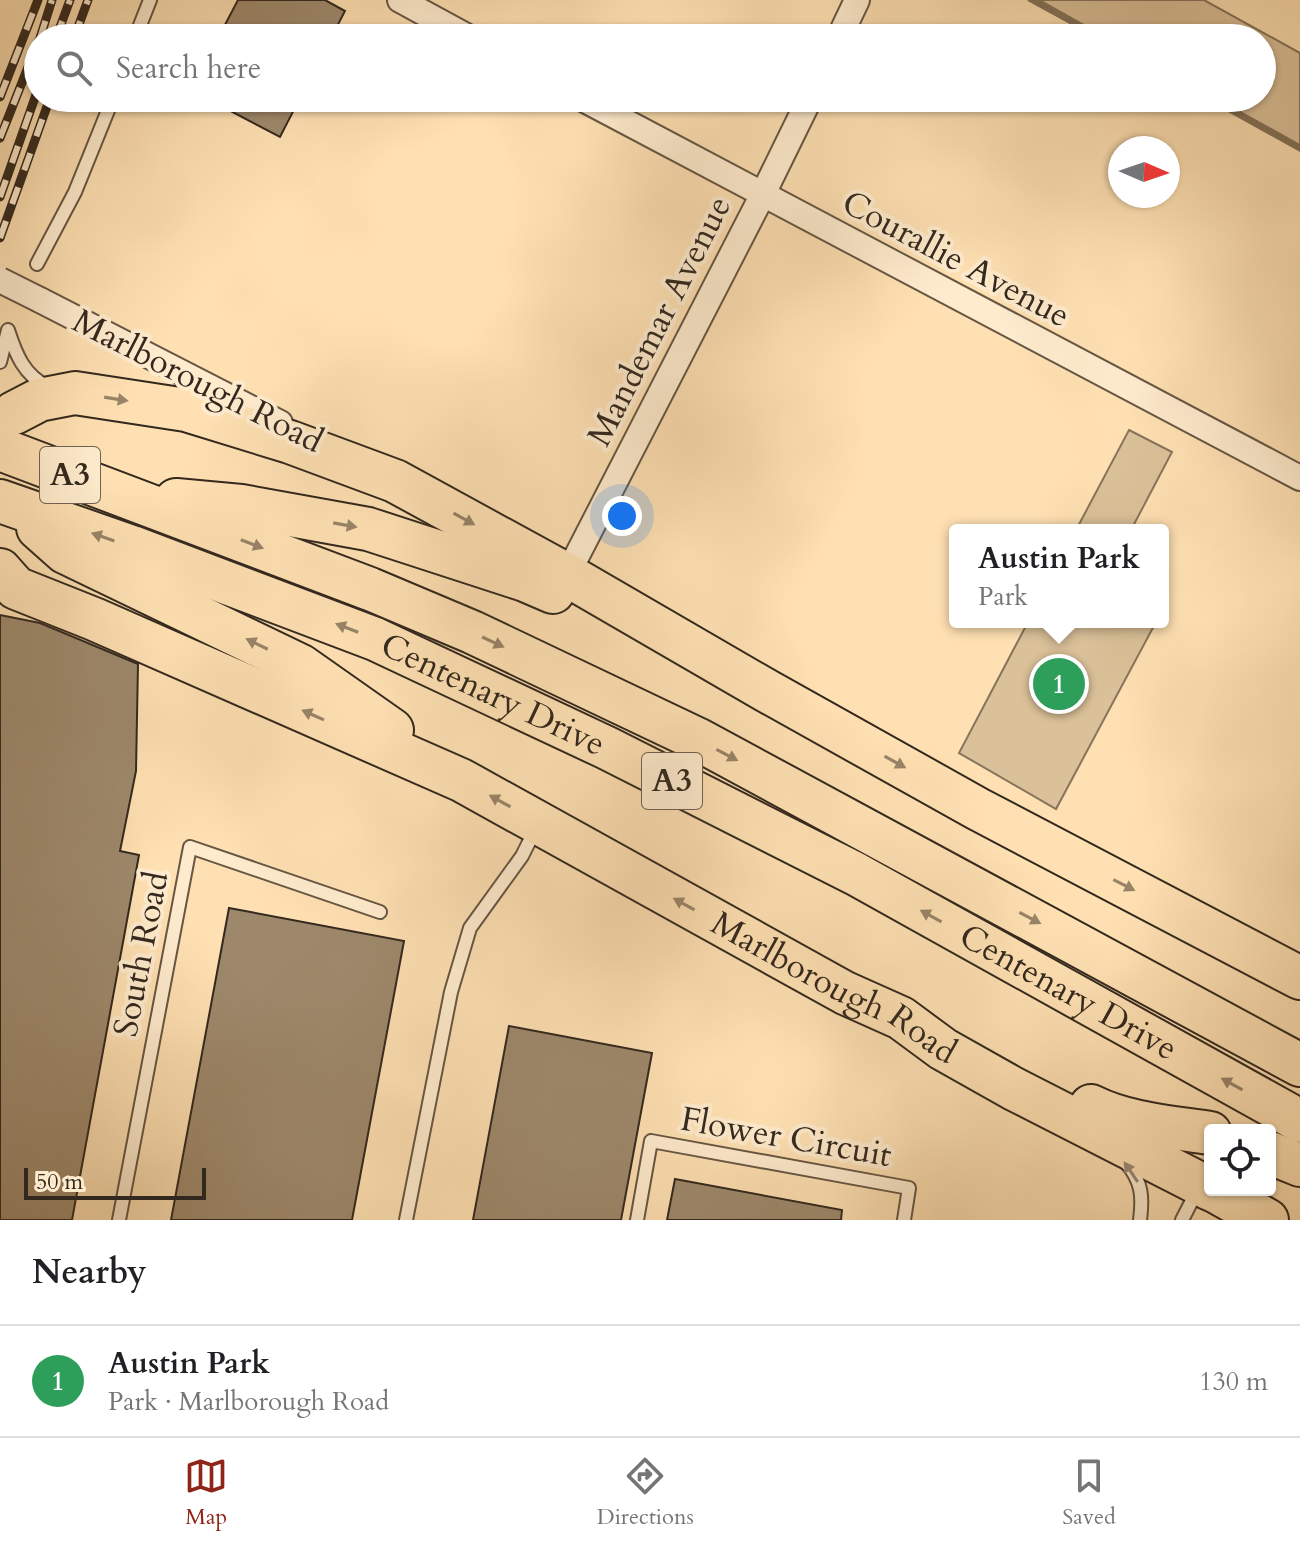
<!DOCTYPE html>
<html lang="en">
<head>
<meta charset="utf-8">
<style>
	:root { --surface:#fff; --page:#f2f2f2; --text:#202124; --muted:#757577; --line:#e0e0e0; --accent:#8f2418 }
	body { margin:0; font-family:Cardo,serif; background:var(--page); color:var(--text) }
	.controls { position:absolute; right:24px; bottom:24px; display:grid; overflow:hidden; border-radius:8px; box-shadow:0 2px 6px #0004 }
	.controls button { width:72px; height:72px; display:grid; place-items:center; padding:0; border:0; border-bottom:2px solid var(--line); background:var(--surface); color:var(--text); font:40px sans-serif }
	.compass { position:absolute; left:1108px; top:136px; width:72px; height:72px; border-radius:50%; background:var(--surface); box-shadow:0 2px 6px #0004; rotate:92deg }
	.scale { position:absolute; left:24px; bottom:20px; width:182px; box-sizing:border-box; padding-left:8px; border:4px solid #33281e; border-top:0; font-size:22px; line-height:28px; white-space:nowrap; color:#33281e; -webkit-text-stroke:6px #feebcd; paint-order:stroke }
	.you { position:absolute; left:622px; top:516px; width:28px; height:28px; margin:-20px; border:6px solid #fff; border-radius:50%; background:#1a73e8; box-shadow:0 0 0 12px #1a73e833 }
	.badge { display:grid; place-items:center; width:52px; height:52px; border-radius:50%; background:var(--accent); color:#fff; font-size:26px; font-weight:700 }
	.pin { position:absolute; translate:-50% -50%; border:4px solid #fff; box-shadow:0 2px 8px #0006 }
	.popup { position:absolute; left:949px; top:524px; width:220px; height:104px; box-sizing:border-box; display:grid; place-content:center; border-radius:8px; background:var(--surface); filter:drop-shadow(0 2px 6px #0005); font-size:26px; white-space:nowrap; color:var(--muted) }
	.popup b { font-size:30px; color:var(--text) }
	.popup::after { content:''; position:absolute; left:50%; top:100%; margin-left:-16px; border:16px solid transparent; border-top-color:var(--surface) }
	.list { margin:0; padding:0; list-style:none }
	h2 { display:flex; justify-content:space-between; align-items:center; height:104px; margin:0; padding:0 32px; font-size:34px }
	h2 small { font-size:26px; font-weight:400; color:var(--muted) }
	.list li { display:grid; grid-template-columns:52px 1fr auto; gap:24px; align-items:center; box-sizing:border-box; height:112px; padding:0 32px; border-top:2px solid var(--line) }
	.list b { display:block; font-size:30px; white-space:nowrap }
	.list p { margin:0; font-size:26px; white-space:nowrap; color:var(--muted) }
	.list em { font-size:26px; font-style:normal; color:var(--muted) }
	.icon { flex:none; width:44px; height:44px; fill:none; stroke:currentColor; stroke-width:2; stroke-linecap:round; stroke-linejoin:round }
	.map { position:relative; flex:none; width:1300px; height:1220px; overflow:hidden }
	.search { position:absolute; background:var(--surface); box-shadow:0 2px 6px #0004; left:24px; right:24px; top:24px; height:88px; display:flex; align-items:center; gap:20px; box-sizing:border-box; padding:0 28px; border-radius:44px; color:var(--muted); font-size:30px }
	.sheet { height:216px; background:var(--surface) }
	nav { display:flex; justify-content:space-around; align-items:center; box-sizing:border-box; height:112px; border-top:2px solid var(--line); background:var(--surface); font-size:22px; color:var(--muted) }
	nav a { display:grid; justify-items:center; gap:4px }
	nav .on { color:var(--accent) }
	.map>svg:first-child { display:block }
	.green { fill:#dbc199; stroke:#87745c; stroke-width:2 }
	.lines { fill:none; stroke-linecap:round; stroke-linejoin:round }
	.stream { stroke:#837159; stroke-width:7 }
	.building { fill:#9d886b; stroke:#33281e; stroke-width:2 }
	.lane-casing { stroke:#665643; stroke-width:16 }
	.street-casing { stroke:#665643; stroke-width:28 }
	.highway-casing { stroke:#33281e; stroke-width:46 }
	.lane { stroke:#feebcd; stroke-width:12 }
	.street { stroke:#feebcd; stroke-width:24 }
	.highway { stroke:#fee0b2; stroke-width:42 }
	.rail-casing { stroke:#33281e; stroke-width:9 }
	.rail { stroke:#feebcd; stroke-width:6; stroke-dasharray:18; stroke-linecap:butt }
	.street-bridge-casing { stroke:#665643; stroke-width:28; stroke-linecap:butt }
	.street-bridge { stroke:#feebcd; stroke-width:24 }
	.oneway { fill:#988468 }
	.oneway2 { fill:#988a76 }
	.labels { text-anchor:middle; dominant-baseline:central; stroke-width:8; stroke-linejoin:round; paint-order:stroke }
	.shield { fill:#feebcd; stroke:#706252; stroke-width:2 }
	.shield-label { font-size:32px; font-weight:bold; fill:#33281e }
	.street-label { font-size:34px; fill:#33281e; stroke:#feebcd }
</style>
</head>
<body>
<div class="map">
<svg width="1300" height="1220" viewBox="0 0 1300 1220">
	<rect width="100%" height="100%" fill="#fee0b2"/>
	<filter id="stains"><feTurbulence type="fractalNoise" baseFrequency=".0025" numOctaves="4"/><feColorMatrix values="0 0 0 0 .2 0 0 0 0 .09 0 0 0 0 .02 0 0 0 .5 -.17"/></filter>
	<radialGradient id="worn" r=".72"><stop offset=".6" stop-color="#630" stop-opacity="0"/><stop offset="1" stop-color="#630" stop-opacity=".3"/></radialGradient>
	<path class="green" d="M 1028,0 L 1204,0 L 1300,53 L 1300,148 L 1208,98 L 1262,98 L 1262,38 L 1098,38 Z
		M 1129,430 L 1172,452 L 1131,530 L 1076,530 Z
		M 1028,622 L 1156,622 L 1056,809 L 959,753 Z"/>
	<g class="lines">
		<path class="stream" d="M 1034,0 L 1102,38
			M 1210,98 L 1300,148"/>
	</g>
	<path class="building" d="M 238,0 L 325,0 L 345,11 L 331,38 L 218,38 Z
		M 206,98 L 300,98 L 280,137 Z
		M 0,615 L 40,623 L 138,664 L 136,771 L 120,851 L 139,855 L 72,1220 L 0,1220 Z
		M 229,908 L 404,941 L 352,1220 L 171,1220 Z
		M 509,1026 L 652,1053 L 621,1220 L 473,1220 Z
		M 675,1179 L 842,1210 L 841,1220 L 667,1220 Z"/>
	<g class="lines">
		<g class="lane-casing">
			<path id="lane" d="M 135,38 L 150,0
				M 37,264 L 75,192 L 113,98
				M 8,330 C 16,355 24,375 48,387
				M 0,362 L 8,330
				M 1127,1164 C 1142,1182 1143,1197 1140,1220
				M 119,1220 L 190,847 L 380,912
				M 406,1220 L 451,992 L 470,928 L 522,856 L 535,830
				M 637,1220 L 651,1141 L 909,1188 L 904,1220
				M 1182,1220 L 1198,1189"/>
		</g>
		<g class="street-casing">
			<path id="street" d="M 400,0 L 470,38
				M 839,38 L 857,0
				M 581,98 L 1300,478
				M 40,300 L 280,423
				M 567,575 L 762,196 L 810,98"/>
		</g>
		<g class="highway-casing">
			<g id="highway">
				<path d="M 14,413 L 39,400 L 75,393 L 186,410 L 290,442 L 395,481 L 567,575 L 767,691 L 978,809 L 1300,978"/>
				<path d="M 0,449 L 370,589 L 472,632 L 699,740 L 1300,1065"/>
				<path d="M 176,500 L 241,506 L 368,529 L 525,580 L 553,592"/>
				<path id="s1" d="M 0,501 L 132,547 L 375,639 L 607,748 L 856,874 L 1300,1121"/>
				<path d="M 38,528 L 65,552 L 301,666 L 392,730"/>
				<path id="s2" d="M 0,570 L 16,588 L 94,619 L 461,780 L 845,993 L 901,1018 L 943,1049 L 1014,1089 L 1210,1189"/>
				<path d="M 1091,1106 C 1127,1124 1171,1127 1210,1133"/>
				<path d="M 1270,1153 L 1300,1165"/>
				<path d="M 1213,1190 L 1267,1220"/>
			</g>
		</g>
		<use href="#lane" class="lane"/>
		<use href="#street" class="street"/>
		<use href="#highway" class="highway"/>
		<g class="rail-casing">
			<path id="rail" d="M 40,38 L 52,0
				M 56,38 L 70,0
				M 74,38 L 88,0
				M 0,97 L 38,0
				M 0,138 L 38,42
				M 0,197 L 38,89
				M 0,238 L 50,98"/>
		</g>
		<use href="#rail" class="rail"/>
		<g class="street-bridge-casing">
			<path id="street-bridge" d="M 0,280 L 40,300"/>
		</g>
		<use href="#street-bridge" class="street-bridge"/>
	</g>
	<defs><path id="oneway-solid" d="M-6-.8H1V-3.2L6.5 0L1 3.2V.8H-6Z" transform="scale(2)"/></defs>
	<g class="oneway">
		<use href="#oneway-solid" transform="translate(116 399) rotate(9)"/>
		<use href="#oneway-solid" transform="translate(464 519) rotate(29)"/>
		<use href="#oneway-solid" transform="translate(345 525) rotate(10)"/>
		<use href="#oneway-solid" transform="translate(103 537) rotate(-161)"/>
		<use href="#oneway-solid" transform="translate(252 544) rotate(21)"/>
		<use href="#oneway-solid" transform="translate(347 628) rotate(-159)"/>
		<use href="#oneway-solid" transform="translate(493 642) rotate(25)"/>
		<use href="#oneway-solid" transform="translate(257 644) rotate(-154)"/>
		<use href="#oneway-solid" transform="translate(313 715) rotate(-156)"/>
		<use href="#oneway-solid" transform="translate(727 755) rotate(28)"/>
		<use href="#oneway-solid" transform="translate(895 762) rotate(29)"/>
		<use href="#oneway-solid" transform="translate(500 801) rotate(-151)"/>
		<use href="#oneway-solid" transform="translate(1124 885) rotate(27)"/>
		<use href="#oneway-solid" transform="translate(684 904) rotate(-151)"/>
		<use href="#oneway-solid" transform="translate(931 916) rotate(-151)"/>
		<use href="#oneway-solid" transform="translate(1030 918) rotate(28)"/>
		<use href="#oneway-solid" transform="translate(1232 1084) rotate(-151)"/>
	</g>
	<use class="oneway2" href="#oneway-solid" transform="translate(1131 1172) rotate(-124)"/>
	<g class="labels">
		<g class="shield">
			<rect x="40" y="447" width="60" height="56" rx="6"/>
			<rect x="642" y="753" width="60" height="56" rx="6"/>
		</g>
		<g class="shield-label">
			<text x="70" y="475">A3</text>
			<text x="672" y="781">A3</text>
		</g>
		<g class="street-label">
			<text transform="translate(956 259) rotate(28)">Courallie Avenue</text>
			<text transform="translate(659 321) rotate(-63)">Mandemar Avenue</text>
			<text transform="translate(198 381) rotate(27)">Marlborough Road</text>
			<text stroke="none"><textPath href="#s1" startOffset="530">Centenary Drive</textPath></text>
			<text transform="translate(141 954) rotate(-79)">South Road</text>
			<text stroke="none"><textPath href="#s2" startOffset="936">Marlborough Road</textPath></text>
			<text stroke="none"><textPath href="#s1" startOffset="1178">Centenary Drive</textPath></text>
			<text transform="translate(786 1137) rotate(10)">Flower Circuit</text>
		</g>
	</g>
	<rect width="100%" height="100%" filter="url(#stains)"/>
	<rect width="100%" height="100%" fill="url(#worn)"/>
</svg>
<div class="controls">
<button><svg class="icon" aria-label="locate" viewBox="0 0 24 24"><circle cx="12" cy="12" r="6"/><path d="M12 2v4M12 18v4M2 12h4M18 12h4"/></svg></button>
</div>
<svg class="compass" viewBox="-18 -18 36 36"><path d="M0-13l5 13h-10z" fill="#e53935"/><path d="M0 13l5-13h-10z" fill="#757577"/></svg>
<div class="scale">50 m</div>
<div class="you"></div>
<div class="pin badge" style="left:1059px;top:684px;background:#2e9e5b">1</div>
<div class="popup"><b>Austin Park</b>Park</div>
<div class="search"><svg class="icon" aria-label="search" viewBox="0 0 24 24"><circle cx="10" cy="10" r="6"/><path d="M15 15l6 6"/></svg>Search here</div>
</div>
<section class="sheet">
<h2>Nearby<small></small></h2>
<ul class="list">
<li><span class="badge" style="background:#2e9e5b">1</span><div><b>Austin Park</b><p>Park · Marlborough Road</p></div><em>130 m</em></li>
</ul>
</section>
<nav>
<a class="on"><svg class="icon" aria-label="map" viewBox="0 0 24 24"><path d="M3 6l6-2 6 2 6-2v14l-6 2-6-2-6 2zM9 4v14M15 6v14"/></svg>Map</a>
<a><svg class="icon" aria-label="directions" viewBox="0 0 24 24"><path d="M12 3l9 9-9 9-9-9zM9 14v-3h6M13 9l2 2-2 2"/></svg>Directions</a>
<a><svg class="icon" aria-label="saved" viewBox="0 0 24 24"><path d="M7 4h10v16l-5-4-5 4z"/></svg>Saved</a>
</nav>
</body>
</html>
